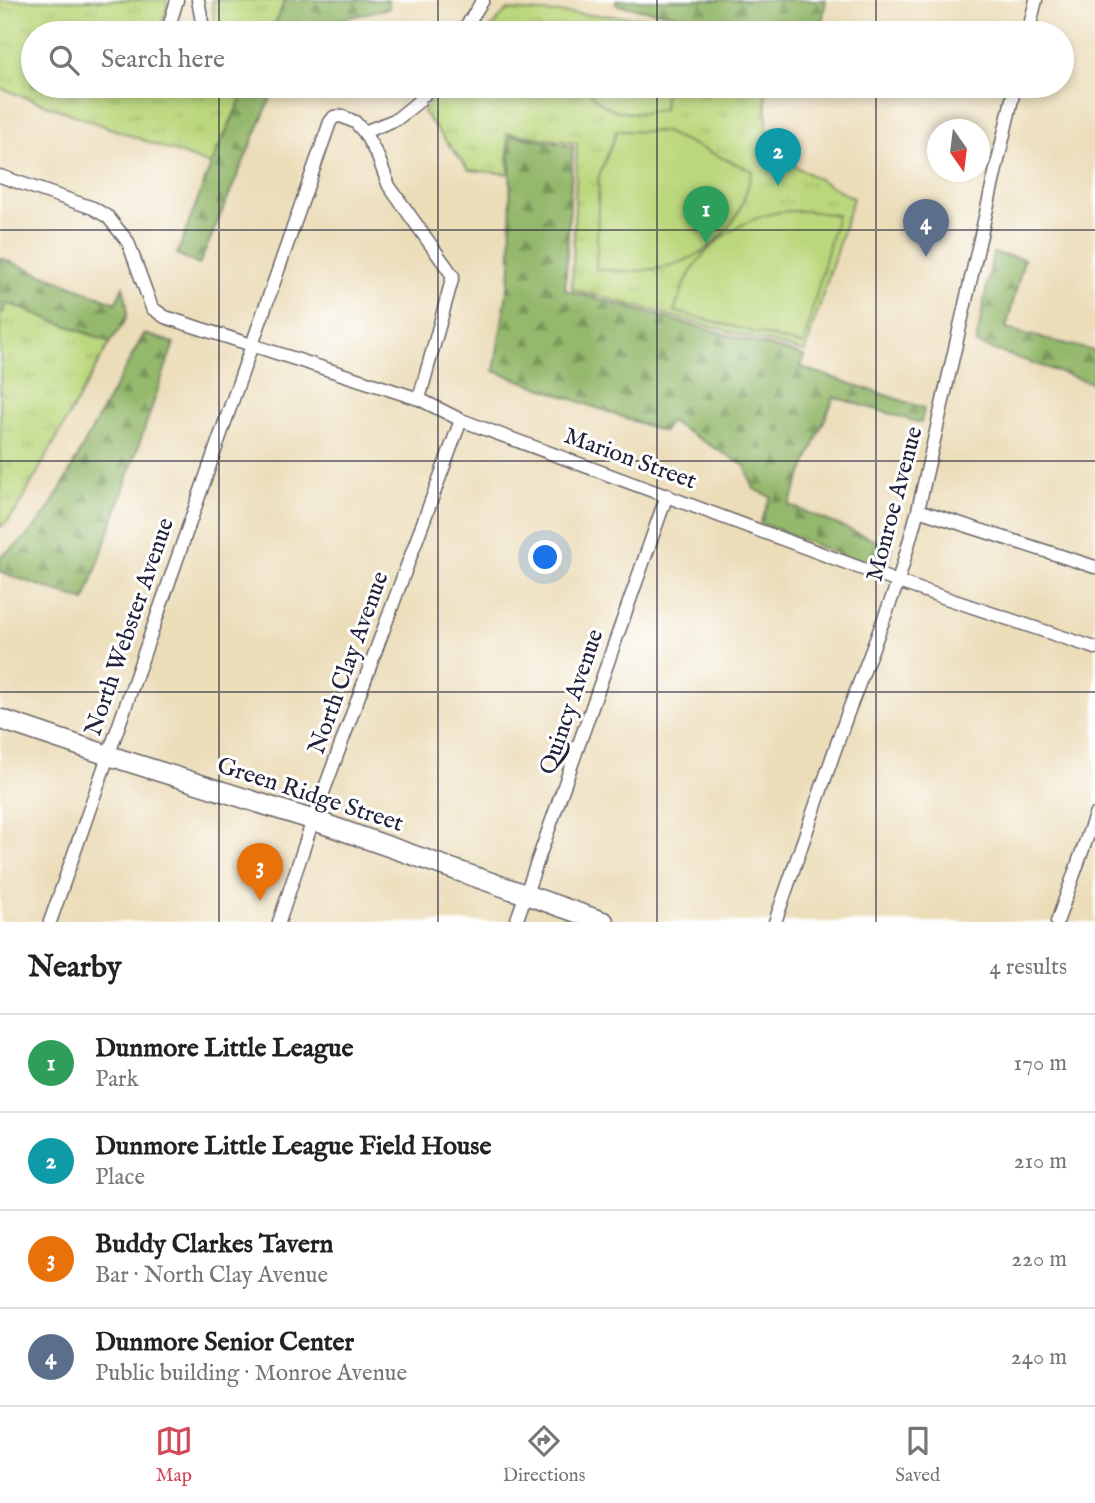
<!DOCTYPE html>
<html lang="en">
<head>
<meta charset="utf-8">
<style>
	:root { --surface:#fff; --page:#f2f2f2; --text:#222; --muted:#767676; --line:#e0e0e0; --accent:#d1495b }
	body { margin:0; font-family:"IM FELL English",serif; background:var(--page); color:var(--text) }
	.compass { position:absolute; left:927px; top:119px; width:63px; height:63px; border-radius:50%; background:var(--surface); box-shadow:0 4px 10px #0003; rotate:166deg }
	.you { position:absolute; left:546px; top:558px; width:24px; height:24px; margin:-18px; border:5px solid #fff; border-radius:50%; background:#1a73e8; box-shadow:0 0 0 10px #1a73e833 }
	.badge { display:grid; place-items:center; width:46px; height:46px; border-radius:50%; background:var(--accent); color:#fff; font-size:23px; font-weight:700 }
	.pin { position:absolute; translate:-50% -58px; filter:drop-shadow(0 2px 4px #0008) }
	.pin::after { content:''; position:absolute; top:37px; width:24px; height:21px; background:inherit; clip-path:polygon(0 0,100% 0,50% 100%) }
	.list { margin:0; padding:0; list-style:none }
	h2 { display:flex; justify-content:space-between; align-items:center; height:91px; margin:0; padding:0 28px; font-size:30px }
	h2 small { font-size:23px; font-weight:400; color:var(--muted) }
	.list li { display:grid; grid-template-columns:46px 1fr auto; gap:21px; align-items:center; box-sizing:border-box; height:98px; padding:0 28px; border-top:2px solid var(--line) }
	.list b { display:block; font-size:26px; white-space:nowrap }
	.list p { margin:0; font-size:23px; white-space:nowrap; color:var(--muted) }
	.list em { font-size:23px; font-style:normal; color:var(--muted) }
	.icon { flex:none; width:38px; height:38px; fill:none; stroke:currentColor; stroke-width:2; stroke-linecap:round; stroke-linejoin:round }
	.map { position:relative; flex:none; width:1095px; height:922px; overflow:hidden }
	.search { position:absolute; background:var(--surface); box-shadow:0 4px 10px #0003; left:21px; right:21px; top:21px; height:77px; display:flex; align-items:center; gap:18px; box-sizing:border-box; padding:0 24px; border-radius:38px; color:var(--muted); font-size:26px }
	.sheet { height:483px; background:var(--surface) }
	nav { display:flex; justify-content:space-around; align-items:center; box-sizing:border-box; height:98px; border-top:2px solid var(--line); background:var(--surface); font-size:19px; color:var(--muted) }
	nav a { display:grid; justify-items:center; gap:4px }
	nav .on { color:var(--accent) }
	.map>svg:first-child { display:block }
	.grass { fill:url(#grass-tufts); stroke:#6e7c5c; stroke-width:2 }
	.forest { fill:url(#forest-firs); stroke:#5b6d54; stroke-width:2 }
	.garden { fill:#bbd77c; stroke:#6e7c5c; stroke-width:2 }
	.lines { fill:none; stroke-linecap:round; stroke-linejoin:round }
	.minor-casing { stroke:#696367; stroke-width:15 }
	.primary-casing { stroke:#696367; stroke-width:22 }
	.minor { stroke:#fff; stroke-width:12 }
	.primary { stroke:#fff; stroke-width:19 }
	.grid { fill:none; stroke:#22223b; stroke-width:2; stroke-opacity:0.55 }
	.labels { text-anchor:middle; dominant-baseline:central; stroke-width:6; stroke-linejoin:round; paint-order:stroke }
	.street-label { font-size:24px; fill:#22223b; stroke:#fff }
</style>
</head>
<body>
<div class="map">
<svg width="1095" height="922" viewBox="0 0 1095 922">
	<defs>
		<pattern id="grass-tufts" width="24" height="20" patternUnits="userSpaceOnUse" patternTransform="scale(1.75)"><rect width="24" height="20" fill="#bbd77c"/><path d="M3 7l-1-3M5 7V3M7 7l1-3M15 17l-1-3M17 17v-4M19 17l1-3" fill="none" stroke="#a0b86c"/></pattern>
		<pattern id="forest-firs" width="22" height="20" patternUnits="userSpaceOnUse" patternTransform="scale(1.75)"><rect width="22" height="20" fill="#94b86c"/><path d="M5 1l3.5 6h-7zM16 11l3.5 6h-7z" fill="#78955a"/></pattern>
	</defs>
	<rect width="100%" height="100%" fill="#fff"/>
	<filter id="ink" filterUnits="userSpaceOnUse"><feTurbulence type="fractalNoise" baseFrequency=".0143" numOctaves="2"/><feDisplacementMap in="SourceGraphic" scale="14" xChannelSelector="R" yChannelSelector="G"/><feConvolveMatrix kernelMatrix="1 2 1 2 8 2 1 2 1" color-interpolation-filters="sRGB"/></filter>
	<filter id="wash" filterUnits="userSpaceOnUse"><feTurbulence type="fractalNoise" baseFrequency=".00686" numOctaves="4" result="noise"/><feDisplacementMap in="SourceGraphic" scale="28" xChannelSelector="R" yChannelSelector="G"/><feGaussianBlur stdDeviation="1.57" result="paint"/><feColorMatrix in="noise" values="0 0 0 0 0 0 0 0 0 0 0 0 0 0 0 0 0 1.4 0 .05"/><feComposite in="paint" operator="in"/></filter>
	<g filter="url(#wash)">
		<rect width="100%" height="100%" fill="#ecddb9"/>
		<path class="grass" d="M 0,0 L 167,0 L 167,10 L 157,33 L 33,33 L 33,86 L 247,86 L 211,165 L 0,88 Z
			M 212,0 L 285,0 L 285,2 L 271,33 L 215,33 Z
			M 507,10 L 669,19 L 703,33 L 486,33 Z
			M 444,86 L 765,86 L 769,152 L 853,198 L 805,352 L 572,289 L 577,143 L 507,133 L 509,174 L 469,170 L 423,112 Z
			M 7,303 L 110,342 L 16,511 L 7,522 L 0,527 L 0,316 Z"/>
		<path class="forest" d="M 285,0 L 388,0 L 389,8 L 300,29 L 298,33 L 271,33 Z
			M 616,0 L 826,0 L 820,33 L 721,33 L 675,15 L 616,5 Z
			M 247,86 L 276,86 L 199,265 L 177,254 L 211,165 Z
			M 510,135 L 573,146 L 565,290 L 804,356 L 801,367 L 924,408 L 921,423 L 834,397 L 789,505 L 892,547 L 885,573 L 760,523 L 771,497 L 754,489 L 745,466 L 669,421 L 664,432 L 494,371 L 511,268 Z
			M 993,253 L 1024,259 L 1006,329 L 1095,351 L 1095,384 L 976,344 Z
			M 0,258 L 116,303 L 123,286 C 131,317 129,317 110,342 L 8,303 L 0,316 Z
			M 144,334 L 174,343 L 85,601 L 0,572 L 0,556 C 45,532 66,477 89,435 C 107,401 126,367 144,334 Z"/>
		<path class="garden" d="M 655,25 L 662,33 L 578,33 L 581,26 Z
			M 586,86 L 665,86 L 663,109 C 633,117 603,115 586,86 Z
			M 617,131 L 665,132 L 752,171 C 748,185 745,200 738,213 C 707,267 652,276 596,269 L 599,176 Z
			M 807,211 L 837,215 L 803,345 L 674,311 C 679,299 683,286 689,275 C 706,244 740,220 775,213 C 785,210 797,211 807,211 Z"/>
	</g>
	<g filter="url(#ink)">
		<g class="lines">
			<g class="minor-casing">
				<path id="minor" d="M 198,0 L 204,33
					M 167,33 L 177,0
					M 462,33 L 483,0
					M 1028,33 L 1036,0
					M 424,95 L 430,86
					M 364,132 L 397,119 L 419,101
					M 0,176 L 93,208 L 108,217 L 128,242 L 152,308 L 165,317 L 419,399 L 461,420 L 898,582 L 1095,648
					M 918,510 L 1095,567
					M 50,922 L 330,122 L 334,117 L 341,116 L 355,122 L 364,132 L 378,157 L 389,186 L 453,276 L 419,399
					M 279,922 L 313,820 L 461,420
					M 516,922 L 667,495
					M 775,922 L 847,715 L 898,582 L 918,510 L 1015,86
					M 1057,922 L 1095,815"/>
			</g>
			<g class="primary-casing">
				<path id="primary" d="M 0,719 L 107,755 L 313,820 L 604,922"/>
			</g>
			<use href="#minor" class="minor"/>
			<use href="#primary" class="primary"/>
		</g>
	</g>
	<path class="grid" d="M 219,0 L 219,33M 438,0 L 438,33M 657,0 L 657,33M 876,0 L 876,33M 219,86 L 219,922M 438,86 L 438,922M 657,86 L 657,922M 876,86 L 876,922M 0,230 L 1095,230M 0,461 L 1095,461M 0,692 L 1095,692"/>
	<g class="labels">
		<g class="street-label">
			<text transform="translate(630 459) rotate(20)">Marion Street</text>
			<text transform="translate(895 504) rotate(-75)">Monroe Avenue</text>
			<text transform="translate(130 627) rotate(-71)">North Webster Avenue</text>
			<text transform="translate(349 663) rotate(-70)">North Clay Avenue</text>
			<text transform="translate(572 702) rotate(-71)">Quincy Avenue</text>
			<text transform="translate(310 795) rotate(18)">Green Ridge Street</text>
		</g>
	</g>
</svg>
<svg class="compass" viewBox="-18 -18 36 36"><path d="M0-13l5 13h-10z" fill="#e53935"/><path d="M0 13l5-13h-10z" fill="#767676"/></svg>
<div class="you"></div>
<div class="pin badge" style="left:706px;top:244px;background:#2e9e5b">1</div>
<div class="pin badge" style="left:778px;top:186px;background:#0f9aa8">2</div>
<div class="pin badge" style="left:260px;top:901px;background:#e8710a">3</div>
<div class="pin badge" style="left:926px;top:257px;background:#5c6f8a">4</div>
<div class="search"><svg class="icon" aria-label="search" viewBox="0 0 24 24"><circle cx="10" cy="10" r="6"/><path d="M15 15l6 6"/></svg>Search here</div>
</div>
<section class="sheet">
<h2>Nearby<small>4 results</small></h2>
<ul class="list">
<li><span class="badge" style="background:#2e9e5b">1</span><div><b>Dunmore Little League</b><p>Park</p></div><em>170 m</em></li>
<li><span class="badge" style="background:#0f9aa8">2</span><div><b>Dunmore Little League Field House</b><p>Place</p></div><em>210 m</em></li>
<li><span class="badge" style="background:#e8710a">3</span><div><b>Buddy Clarkes Tavern</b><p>Bar · North Clay Avenue</p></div><em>220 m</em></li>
<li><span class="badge" style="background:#5c6f8a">4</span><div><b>Dunmore Senior Center</b><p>Public building · Monroe Avenue</p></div><em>240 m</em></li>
</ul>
</section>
<nav>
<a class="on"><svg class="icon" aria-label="map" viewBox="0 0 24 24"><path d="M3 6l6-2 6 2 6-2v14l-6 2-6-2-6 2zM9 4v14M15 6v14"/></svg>Map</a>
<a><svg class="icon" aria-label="directions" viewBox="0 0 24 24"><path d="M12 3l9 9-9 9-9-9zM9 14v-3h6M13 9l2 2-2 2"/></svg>Directions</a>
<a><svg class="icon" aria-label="saved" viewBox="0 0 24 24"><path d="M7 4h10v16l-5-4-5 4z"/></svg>Saved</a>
</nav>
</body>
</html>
